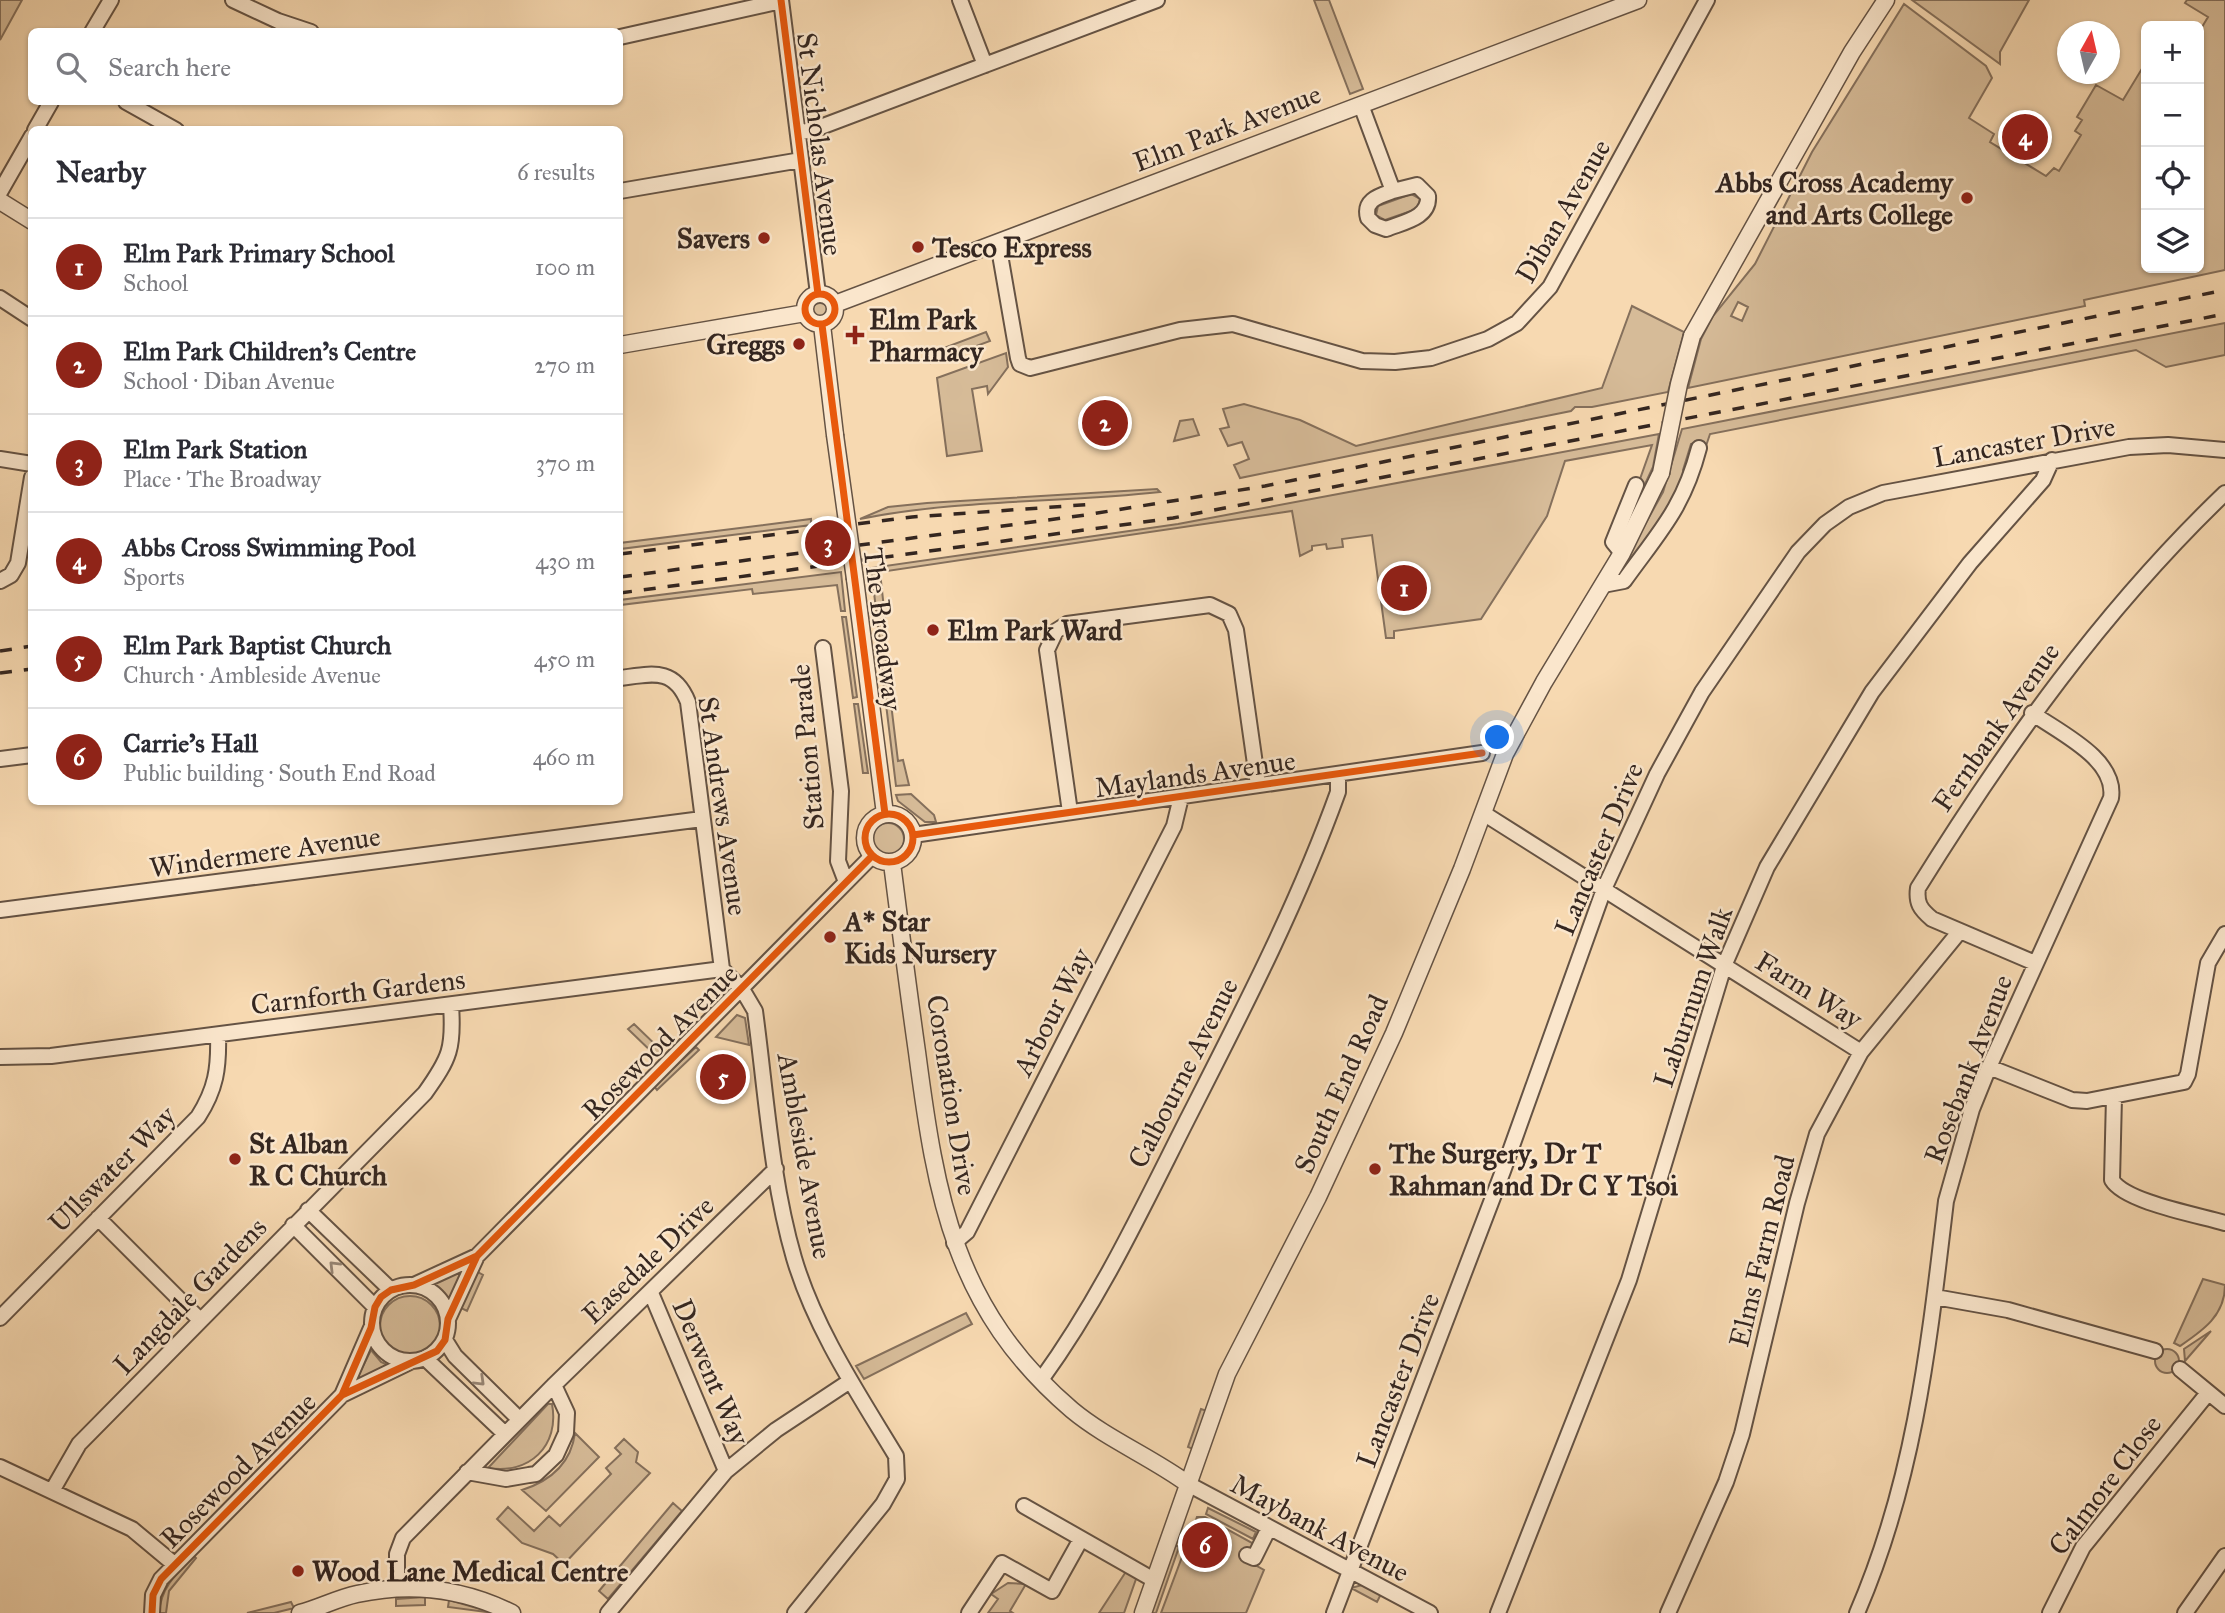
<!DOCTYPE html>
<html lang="en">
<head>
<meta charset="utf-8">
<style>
	:root { --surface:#fff; --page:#f2f2f3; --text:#2b2b33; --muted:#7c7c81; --line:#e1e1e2; --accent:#8f2418 }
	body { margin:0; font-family:"IM FELL Great Primer",serif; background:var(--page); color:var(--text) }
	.controls { position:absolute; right:21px; top:21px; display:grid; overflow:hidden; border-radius:10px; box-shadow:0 2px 5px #0004 }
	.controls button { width:63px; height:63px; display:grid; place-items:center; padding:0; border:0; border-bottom:2px solid var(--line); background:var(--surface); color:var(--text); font:35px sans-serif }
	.compass { position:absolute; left:2057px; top:21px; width:63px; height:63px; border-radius:50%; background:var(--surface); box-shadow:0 2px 5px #0004; rotate:8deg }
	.you { position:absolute; left:1498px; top:738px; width:24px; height:24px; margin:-18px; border:5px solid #fff; border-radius:50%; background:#1a73e8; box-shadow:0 0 0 10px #1a73e833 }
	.badge { display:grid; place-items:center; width:46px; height:46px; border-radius:50%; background:var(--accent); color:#fff; font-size:23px; font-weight:700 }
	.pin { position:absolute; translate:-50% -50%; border:4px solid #fff; box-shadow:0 2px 7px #0006 }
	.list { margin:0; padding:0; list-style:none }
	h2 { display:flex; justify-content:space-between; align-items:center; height:91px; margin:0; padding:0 28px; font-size:30px }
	h2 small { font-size:23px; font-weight:400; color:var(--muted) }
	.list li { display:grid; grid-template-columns:46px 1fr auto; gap:21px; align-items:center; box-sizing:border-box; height:98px; padding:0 28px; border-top:2px solid var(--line) }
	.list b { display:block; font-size:26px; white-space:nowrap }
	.list p { margin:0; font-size:23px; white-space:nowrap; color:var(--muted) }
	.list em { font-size:23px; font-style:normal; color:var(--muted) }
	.icon { flex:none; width:38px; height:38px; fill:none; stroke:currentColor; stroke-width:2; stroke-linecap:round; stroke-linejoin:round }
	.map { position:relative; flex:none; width:2225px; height:1613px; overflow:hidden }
	.search { position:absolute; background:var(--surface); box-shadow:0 2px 5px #0004; left:28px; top:28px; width:595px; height:77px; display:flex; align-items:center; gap:18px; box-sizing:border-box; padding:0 24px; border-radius:10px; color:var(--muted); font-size:26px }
	.panel { position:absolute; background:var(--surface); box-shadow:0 2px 5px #0004; left:28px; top:126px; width:595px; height:679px; border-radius:10px }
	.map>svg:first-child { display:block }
	.green { fill:#d6bb98; stroke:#85705c; stroke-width:2; fill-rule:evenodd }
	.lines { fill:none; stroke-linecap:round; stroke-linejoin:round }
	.minor-casing { stroke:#655344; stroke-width:18 }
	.tertiary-casing { stroke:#655344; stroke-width:19 }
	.minor { stroke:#fae6cc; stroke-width:14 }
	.tertiary { stroke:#fae6cc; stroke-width:16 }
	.rail { stroke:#342620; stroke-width:3.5; stroke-dasharray:12 12; stroke-linecap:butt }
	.tertiary-bridge-casing { stroke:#655344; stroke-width:19; stroke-linecap:butt }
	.tertiary-bridge { stroke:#fae6cc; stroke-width:16 }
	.cycleway-casing { stroke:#fae6cc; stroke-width:11 }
	.cycleway { stroke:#e8590c; stroke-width:7 }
	.oneway { stroke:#978676 }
	.poi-dot { fill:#8f2418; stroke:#fae6cc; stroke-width:2.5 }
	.labels { text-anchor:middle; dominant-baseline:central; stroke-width:5; stroke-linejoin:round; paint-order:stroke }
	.street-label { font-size:28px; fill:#342620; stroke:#fae6cc }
	.poi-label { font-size:28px; font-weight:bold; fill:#342620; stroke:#fae6cc; text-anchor:start }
</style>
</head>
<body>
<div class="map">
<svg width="2225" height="1613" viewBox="0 0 2225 1613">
	<rect width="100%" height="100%" fill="#f7d9b1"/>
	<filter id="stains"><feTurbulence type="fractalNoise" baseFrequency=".00286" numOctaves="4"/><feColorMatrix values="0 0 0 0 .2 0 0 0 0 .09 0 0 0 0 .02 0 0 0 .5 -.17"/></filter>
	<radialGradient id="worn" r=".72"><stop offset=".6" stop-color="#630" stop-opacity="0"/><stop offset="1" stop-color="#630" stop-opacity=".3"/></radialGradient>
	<path class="green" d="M 0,0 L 22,0 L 0,40 Z
		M 1314,0 L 1329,0 L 1363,89 L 1350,94 Z
		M 1912,0 L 2029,0 L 2000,52 L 2000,64 Z
		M 2187,0 L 2225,0 L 2225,270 L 2084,300 L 2085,306 L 1688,388 L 1701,339 L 1713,316 L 1755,264 L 1812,152 L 1904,4 L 1986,66 L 1992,78 L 1969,118 L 1994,134 L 1990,142 L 2046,176 L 2054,168 L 2059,171 L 2081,135 L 2075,131 L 2082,120 L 2077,117 L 2096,85 L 2123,100 L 2146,62 L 2146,268 L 2199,268 L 2199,32 L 2208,17 L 2185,3 ZM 1738,302 L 1748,307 L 1742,321 L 1731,316 Z
		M 1411,194 L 1420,199 L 1417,209 L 1385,220 L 1376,215 L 1378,206 Z
		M812 311a8 8 0 1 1 16 0a8 8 0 1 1-16 0Z
		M 1632,306 L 1684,332 L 1668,392 L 1592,407 L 1575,407 L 1571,411 L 1240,478 L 1234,465 L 1249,459 L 1242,442 L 1228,446 L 1220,429 L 1229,427 L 1223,409 L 1244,404 L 1300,420 L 1356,446 L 1602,388 Z
		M 2225,323 L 2225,355 L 2166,367 L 2136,350 L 1710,434 L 1706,446 L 1691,444 L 1683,470 L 1686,475 L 1670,514 L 1632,560 L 1627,557 L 1663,492 L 1682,429 Z
		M 986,332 L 990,341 L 931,363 L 928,354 Z
		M 1006,353 L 1008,367 L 988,394 L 987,386 L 972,389 L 982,451 L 947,456 L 937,378 Z
		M 1193,419 L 1199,435 L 1174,441 L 1180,421 Z
		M 1659,434 L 1653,467 L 1617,544 L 1652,445 L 1565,461 L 1547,516 L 1481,619 L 1394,631 L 1394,638 L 1386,638 L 1372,535 L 1342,539 L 1343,547 L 1327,549 L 1326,544 L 1312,546 L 1312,550 L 1300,556 L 1292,511 L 880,572 L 886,627 L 883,628 L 885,649 L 881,650 L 871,568 L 1178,524 Z
		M 1157,489 L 1160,492 C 1061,503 958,499 860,519 L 888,507 L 927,503 Z
		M 811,519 L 811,525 L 620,549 L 620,543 Z
		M 841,572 L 845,611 L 841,611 L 837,585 L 753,594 L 752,589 L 620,605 L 620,600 Z
		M 842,617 L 846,617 L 857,697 L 853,698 Z
		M 885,654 L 898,761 L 903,760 L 909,785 L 896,786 L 880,655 Z
		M 854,704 L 858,704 L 868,773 L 863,773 Z
		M 911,794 L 934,815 L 936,822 L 925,822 L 898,801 L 896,795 Z
		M872 839a16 16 0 1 1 32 0a16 16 0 1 1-32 0Z
		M 737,1015 L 745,1018 L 749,1045 L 716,1037 Z
		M 634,1024 L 662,1051 L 657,1057 L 628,1029 Z
		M 696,1047 L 699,1050 L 657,1090 L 654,1086 Z
		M 466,1269 L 448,1301 L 430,1284 Z
		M 476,1271 L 483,1275 L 467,1311 L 459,1307 Z
		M 2203,1279 L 2225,1285 C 2225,1316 2202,1331 2180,1346 L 2174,1343 Z
		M380 1326a30 30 0 1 1 60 0a30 30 0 1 1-60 0Z
		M 966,1313 L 972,1324 L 864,1379 L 856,1366 Z
		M 2211,1331 L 2185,1361 L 2184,1349 Z
		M2155 1361a12 12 0 1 1 24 0a12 12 0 1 1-24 0Z
		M 371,1350 L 381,1362 L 392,1367 L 354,1384 Z
		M 548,1404 L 552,1404 C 560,1446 529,1475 488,1468 Z
		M 1201,1409 L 1207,1411 L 1193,1449 L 1188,1447 Z
		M 575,1433 L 599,1457 L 546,1511 L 522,1490 C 550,1481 571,1463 575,1433 Z
		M 624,1439 L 638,1452 L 636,1462 L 650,1473 L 564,1564 L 553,1554 L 522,1543 L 497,1519 L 508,1507 L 534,1531 L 549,1516 L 560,1526 L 611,1474 L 606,1468 L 621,1454 L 615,1448 Z
		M 673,1503 L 682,1511 L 608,1599 L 599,1591 Z
		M 1208,1508 L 1256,1532 L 1253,1539 L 1206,1514 Z
		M 1197,1517 L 1205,1517 L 1263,1549 L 1257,1566 L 1264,1570 L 1246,1613 L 1161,1613 Z
		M 1173,1544 L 1179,1547 L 1156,1613 L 1150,1613 Z
		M 194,1556 L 196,1558 L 169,1591 L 166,1613 L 159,1613 C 161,1587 176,1574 194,1556 Z
		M 1127,1570 L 1136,1579 L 1124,1613 L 1099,1613 Z
		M 1008,1583 L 1026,1584 L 1010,1611 L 1013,1613 L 988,1613 L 998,1599 L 991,1594 Z
		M 1362,1585 L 1381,1594 L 1377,1602 L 1351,1588 Z
		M 425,1597 L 425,1605 L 396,1606 L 396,1599 Z
		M 449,1600 L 494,1613 L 448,1607 Z
		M 291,1602 L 294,1608 L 274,1613 L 247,1613 Z"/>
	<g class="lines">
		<g class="minor-casing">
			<path id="minor" d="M 233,0 L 278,21 L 311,32
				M 781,0 L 818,294
				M 960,0 L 985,65
				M 92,32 L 111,0
				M 620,37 L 781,1
				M 126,102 L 176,130
				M 1361,105 L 1393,191 L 1417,185 L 1428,196 C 1430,218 1403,222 1386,229 L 1375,225 L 1368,218 C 1363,200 1379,196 1393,191
				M 35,130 L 51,102
				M 799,133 L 818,128 L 1157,0
				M 620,191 L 801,160
				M 0,192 L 32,136
				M 998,243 L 1018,358 L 1020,364 L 1030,368 L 1180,330 L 1233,324 L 1362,361 L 1395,362 L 1431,358 L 1488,339 L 1517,323 L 1550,287 L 1707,0
				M 0,298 L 32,319
				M 0,459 L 32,464
				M 1622,553 L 1613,542 L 1636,485
				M 0,581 L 11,575 L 18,563 L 32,477
				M 1603,585 L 1624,581 C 1659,532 1683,509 1699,448
				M 823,648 L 841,791 L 838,861 L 846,882
				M 620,678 C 652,674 674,667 688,702 L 722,969 L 742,989 L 755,1011 C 766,1092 771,1179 794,1258 C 815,1329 858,1393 896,1456 L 897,1479 L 883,1504 L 795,1613
				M 0,759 L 32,755
				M 1070,812 L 1047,650 L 1056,631 L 1067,624 L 1210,605 L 1229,614 L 1236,630 L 1258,785
				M 1483,813 L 1861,1052
				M 913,835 L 1482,753
				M 0,910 L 702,819
				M 2035,963 L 1932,919 C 1920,909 1916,903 1918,888 C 2007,745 2103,610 2225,493
				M 0,1057 L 51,1056 L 722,969
				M 1989,1067 L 2072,1100 L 2087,1101 L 2184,1082 L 2188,1074 L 2208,963 L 2225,934
				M 2114,1097 L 2112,1180 C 2125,1202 2198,1215 2225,1223
				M 308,1210 L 391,1290
				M 98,1218 L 200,1320
				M 293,1225 L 375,1307
				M 954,1243 L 967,1232 L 1174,826 L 1181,797
				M372 1323a38 38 0 1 1 76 0a38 38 0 1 1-76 0Z
				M 414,1285 L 477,1256
				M 651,1293 L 726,1471
				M 1935,1297 L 2008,1310 L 2155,1351
				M 0,1318 L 198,1117 C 216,1089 219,1068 218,1035
				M 448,1319 L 477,1256 L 872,856
				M 445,1340 L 455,1356 L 519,1419
				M 426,1359 L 504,1433
				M 2180,1369 L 2225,1406
				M 1041,1380 C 1101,1297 1141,1211 1187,1120 C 1242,1012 1297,906 1338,792 L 1338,775
				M 342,1395 L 371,1328
				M 0,1467 L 132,1529 L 174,1564
				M 467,1472 L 506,1479 L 529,1475 L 536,1474 L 556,1455 L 566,1433 L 567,1413 L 554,1385
				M 1188,1484 L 1430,1613
				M 52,1491 L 79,1444 L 425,1093 C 450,1058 454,1048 451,1005
				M 1024,1506 L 1154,1580
				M 1247,1555 L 1254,1558 L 1269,1528
				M 397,1588 L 397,1554 L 403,1538 L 554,1385 L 776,1169
				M 152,1613 L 153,1595 L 161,1579 L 342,1395 L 410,1362
				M 608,1613 L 726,1471 L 776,1430 L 850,1381
				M 969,1613 L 1002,1563 L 1052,1591 L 1081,1539
				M 1334,1613 L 1503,1171 L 1604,889 L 1657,774 L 1702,692 L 1798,552 L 1825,524 L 1849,507 L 1883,493 L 2129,447 L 2168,445 L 2225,450
				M 1498,1613 L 1629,1280 L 1724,966 L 1767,867 L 1872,692 L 1970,563 L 2043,480 L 2052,460
				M 1668,1613 L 1726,1482 L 1742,1434 L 1797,1203 L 1817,1134 L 1861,1052 L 1960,931
				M 1857,1613 C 1915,1479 1929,1344 1946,1201 L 1972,1109 L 1989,1067 L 2111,798 C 2117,759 2060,733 2032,713
				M 2050,1613 L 2083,1547 L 2208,1393
				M 2185,1613 L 2225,1556"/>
		</g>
		<g class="tertiary-casing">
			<path id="tertiary" d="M 0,201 L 32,221
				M805 309a15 15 0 1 1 30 0a15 15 0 1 1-30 0Z
				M 835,304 L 1638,0
				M 822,325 L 835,435
				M 1692,336 L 1852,52 L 1886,0
				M 620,345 L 805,313
				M 855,579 L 885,814
				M865 838a24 24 0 1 1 48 0a24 24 0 1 1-48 0Z
				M 892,863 C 900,926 908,989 917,1052 C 936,1197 954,1309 1072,1410 C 1107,1439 1151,1457 1188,1484
				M 300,1613 C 319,1608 338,1598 357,1594 C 412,1582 462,1588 512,1613
				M 1143,1613 L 1227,1374 L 1318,1197 L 1394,1033 L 1462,869 L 1505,754 L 1544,682 L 1622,553 L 1661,473"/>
		</g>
		<use href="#minor" class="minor"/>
		<use href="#tertiary" class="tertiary"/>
		<path class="rail" d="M 620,554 L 912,517 L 1096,504
			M 620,577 L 1085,515 L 1265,486 L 2225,290
			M 620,593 L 1173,518 L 2225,314
			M 0,651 L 32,646
			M 0,673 L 32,669"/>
		<g class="tertiary-bridge-casing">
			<path id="tertiary-bridge" d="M 835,435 L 855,579
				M 1661,473 L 1679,384 L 1692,336"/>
		</g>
		<use href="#tertiary-bridge" class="tertiary-bridge"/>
		<g class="cycleway-casing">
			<path id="cycleway" d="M 781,0 L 818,294
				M805 309a15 15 0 1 1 30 0a15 15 0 1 1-30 0Z
				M 822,325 L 885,814
				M865 838a24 24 0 1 1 48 0a24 24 0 1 1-48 0Z
				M 913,835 L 1482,753
				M 342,1395 L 371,1328 L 375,1307 L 381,1297 L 391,1290 L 414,1285 L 477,1256
				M 152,1613 L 153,1595 L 161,1579 L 342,1395 L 437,1351 L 445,1340 L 448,1319 L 477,1256 L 872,856"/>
		</g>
		<use href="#cycleway" class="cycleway"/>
	</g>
	<defs><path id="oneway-chevron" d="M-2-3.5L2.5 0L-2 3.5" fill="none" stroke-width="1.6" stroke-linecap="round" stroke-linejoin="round" transform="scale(1.75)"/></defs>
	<g class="oneway">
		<use href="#oneway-chevron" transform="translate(334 1266) rotate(-135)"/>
		<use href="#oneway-chevron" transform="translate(480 1381) rotate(44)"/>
	</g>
	<g class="poi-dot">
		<circle cx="1967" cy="198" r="7"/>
		<circle cx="764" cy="238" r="7"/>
		<circle cx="918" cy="247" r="7"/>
		<path d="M851.5 324.5h7v7h7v7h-7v7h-7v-7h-7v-7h7z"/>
		<circle cx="799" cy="344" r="7"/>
		<circle cx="933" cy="630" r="7"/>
		<circle cx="830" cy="937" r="7"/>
		<circle cx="235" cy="1159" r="7"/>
		<circle cx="1375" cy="1169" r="7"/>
		<circle cx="298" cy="1571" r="7"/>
	</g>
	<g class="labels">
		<g class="street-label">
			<text transform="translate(1227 128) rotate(-21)">Elm Park Avenue</text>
			<text transform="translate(820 144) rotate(83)">St Nicholas Avenue</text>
			<text transform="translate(1563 211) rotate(-60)">Diban Avenue</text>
			<text transform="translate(2024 442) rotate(-10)">Lancaster Drive</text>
			<text transform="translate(883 629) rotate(83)">The Broadway</text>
			<text transform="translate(1996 727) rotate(-55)">Fernbank Avenue</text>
			<text transform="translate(807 747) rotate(-95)">Station Parade</text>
			<text transform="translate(1195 774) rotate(-8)">Maylands Avenue</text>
			<text transform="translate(723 806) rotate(82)">St Andrews Avenue</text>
			<text transform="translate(1599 849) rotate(-67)">Lancaster Drive</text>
			<text transform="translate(265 852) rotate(-8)">Windermere Avenue</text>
			<text transform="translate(1809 990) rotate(32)">Farm Way</text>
			<text transform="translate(358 992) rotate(-7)">Carnforth Gardens</text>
			<text transform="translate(1693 997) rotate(-71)">Laburnum Walk</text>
			<text transform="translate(1052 1012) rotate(-63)">Arbour Way</text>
			<text transform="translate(660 1042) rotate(-45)">Rosewood Avenue</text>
			<text transform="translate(1968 1069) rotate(-69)">Rosebank Avenue</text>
			<text transform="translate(1183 1073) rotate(-63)">Calbourne Avenue</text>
			<text transform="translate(1341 1084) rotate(-66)">South End Road</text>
			<text transform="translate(952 1095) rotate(81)">Coronation Drive</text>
			<text transform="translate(805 1156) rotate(80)">Ambleside Avenue</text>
			<text transform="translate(112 1169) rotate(-45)">Ullswater Way</text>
			<text transform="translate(1762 1251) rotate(-76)">Elms Farm Road</text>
			<text transform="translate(648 1260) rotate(-44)">Easedale Drive</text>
			<text transform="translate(190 1296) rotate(-46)">Langdale Gardens</text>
			<text transform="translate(711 1372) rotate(67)">Derwent Way</text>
			<text transform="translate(1398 1380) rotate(-69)">Lancaster Drive</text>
			<text transform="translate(238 1470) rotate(-45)">Rosewood Avenue</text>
			<text transform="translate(2105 1485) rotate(-53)">Calmore Close</text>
			<text transform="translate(1320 1528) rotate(28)">Maybank Avenue</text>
		</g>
		<g class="poi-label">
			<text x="1953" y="182" text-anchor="end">Abbs Cross Academy<tspan x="1953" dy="32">and Arts College</tspan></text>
			<text x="750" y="238" text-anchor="end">Savers</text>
			<text x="932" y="247">Tesco Express</text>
			<text x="869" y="319">Elm Park<tspan x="869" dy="32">Pharmacy</tspan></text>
			<text x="785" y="344" text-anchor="end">Greggs</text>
			<text x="947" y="630">Elm Park Ward</text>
			<text x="844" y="921">A* Star<tspan x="844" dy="32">Kids Nursery</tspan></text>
			<text x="249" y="1143">St Alban<tspan x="249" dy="32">R C Church</tspan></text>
			<text x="1389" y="1153">The Surgery, Dr T<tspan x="1389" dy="32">Rahman and Dr C Y Tsoi</tspan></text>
			<text x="312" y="1571">Wood Lane Medical Centre</text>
		</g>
	</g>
	<rect width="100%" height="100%" filter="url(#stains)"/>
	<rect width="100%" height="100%" fill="url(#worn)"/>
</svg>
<div class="controls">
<button>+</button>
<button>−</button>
<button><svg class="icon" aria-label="locate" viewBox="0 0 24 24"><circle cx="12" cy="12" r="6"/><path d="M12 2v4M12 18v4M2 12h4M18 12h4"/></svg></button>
<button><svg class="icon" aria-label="layers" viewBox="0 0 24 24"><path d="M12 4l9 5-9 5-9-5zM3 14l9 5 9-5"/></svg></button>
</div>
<svg class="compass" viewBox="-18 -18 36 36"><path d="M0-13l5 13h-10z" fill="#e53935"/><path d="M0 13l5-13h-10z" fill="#7c7c81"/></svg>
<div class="you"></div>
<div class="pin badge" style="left:1404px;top:588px">1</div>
<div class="pin badge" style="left:1105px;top:423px">2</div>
<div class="pin badge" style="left:828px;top:543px">3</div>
<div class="pin badge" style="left:2025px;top:137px">4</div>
<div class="pin badge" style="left:723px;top:1077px">5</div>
<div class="pin badge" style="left:1205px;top:1545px">6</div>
<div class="search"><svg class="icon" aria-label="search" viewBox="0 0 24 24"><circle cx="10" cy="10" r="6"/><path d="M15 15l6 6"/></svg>Search here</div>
<section class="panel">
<h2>Nearby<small>6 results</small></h2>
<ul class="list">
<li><span class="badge">1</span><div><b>Elm Park Primary School</b><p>School</p></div><em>100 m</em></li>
<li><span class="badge">2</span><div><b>Elm Park Children's Centre</b><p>School · Diban Avenue</p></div><em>270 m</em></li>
<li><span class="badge">3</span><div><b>Elm Park Station</b><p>Place · The Broadway</p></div><em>370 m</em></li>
<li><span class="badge">4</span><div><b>Abbs Cross Swimming Pool</b><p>Sports</p></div><em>430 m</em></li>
<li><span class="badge">5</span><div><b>Elm Park Baptist Church</b><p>Church · Ambleside Avenue</p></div><em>450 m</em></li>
<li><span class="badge">6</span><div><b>Carrie's Hall</b><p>Public building · South End Road</p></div><em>460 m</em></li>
</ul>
</section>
</div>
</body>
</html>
